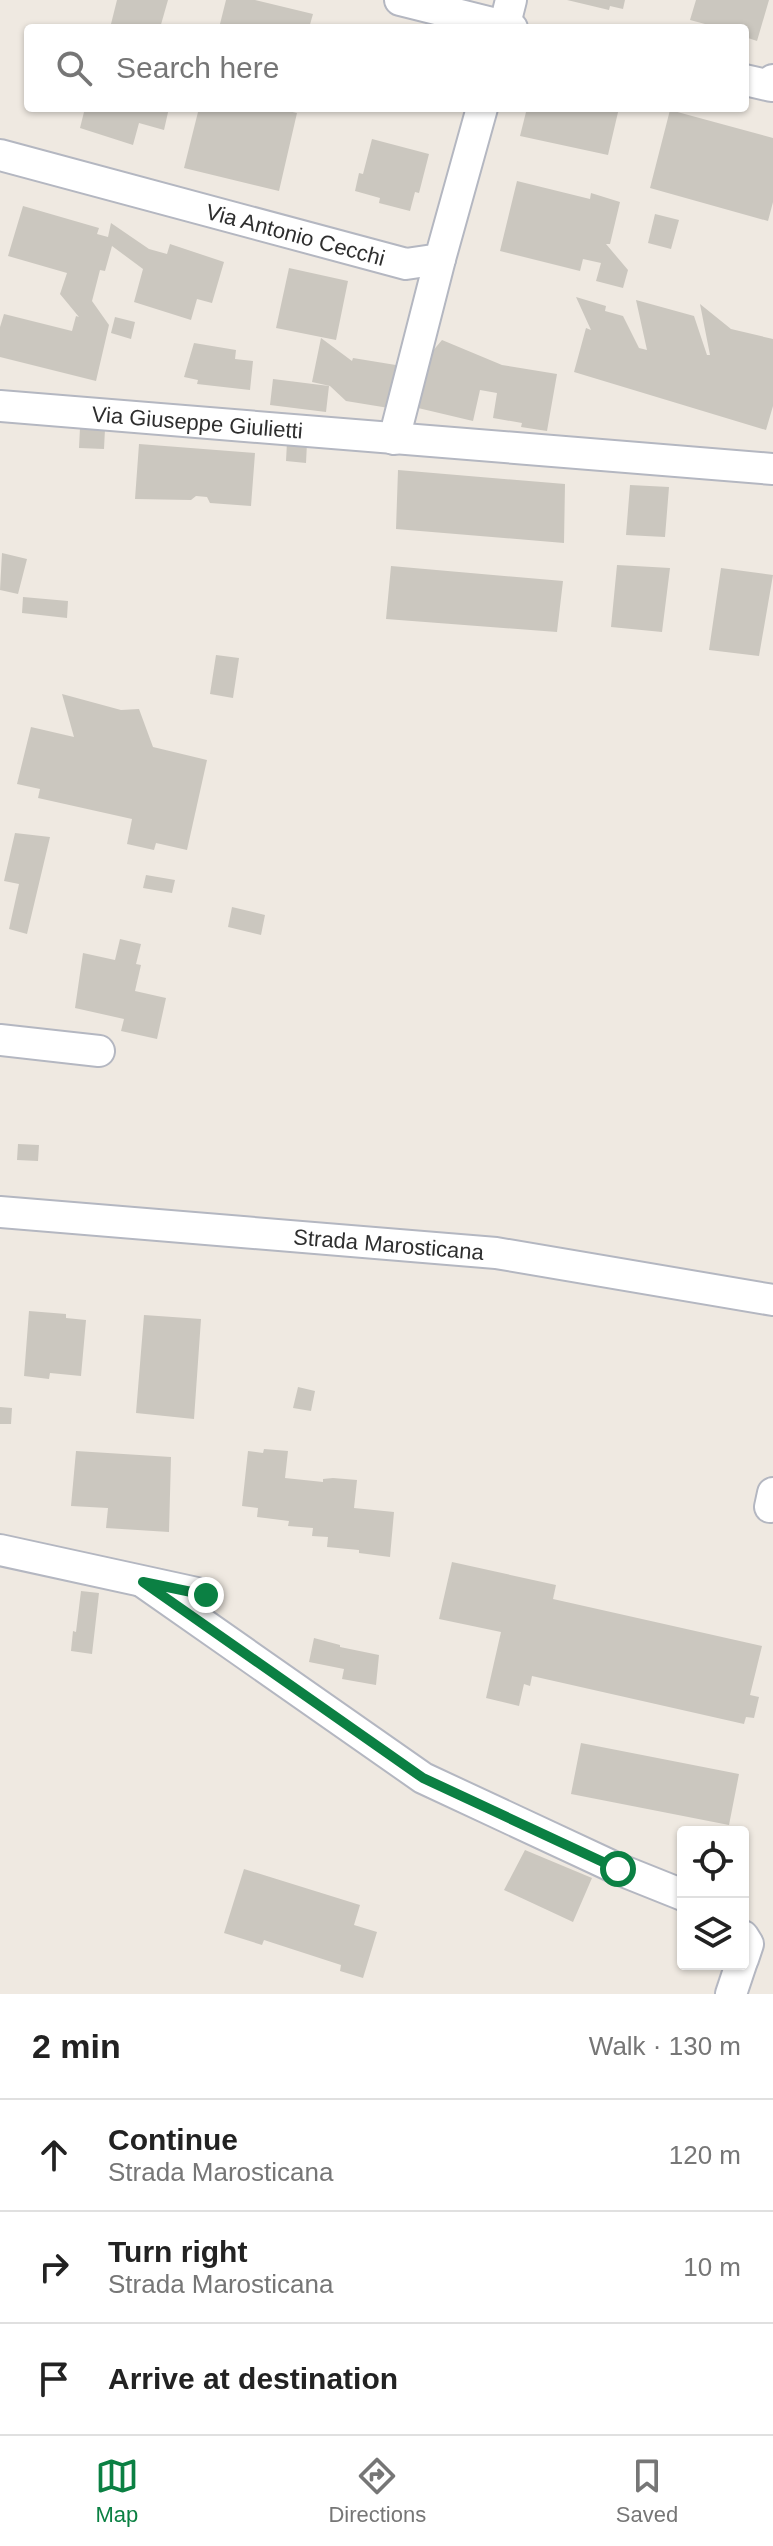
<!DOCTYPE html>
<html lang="en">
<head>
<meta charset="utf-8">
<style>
	:root { --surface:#fff; --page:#f2f2f2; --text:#222; --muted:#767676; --line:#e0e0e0; --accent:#0b8043 }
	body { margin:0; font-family:Arial,sans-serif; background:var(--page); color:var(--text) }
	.controls { position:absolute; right:24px; bottom:24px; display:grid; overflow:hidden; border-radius:8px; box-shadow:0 2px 6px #0004 }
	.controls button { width:72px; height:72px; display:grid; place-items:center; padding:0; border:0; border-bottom:2px solid var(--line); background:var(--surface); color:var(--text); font:40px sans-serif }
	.stop { position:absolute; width:24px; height:24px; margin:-18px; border:6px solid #0b8043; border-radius:50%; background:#fff }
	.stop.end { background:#0b8043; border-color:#fff; box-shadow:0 2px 8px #0008 }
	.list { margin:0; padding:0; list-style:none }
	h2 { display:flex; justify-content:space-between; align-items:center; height:104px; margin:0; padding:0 32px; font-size:34px }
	h2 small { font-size:26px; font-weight:400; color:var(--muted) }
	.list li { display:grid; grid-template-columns:52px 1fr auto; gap:24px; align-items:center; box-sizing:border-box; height:112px; padding:0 32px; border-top:2px solid var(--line) }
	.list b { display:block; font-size:30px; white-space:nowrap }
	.list p { margin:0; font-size:26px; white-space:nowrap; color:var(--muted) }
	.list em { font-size:26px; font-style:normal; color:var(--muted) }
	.icon { flex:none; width:44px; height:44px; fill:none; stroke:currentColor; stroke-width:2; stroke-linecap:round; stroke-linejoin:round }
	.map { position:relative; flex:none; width:773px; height:1994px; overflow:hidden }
	.search { position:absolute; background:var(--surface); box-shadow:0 2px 6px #0004; left:24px; right:24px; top:24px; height:88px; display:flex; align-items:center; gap:20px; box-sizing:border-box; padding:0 28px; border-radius:8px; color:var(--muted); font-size:30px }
	.sheet { height:440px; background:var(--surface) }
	nav { display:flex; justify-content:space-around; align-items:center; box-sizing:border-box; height:112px; border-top:2px solid var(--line); background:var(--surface); font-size:22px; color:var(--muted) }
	nav a { display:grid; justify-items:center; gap:4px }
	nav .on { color:var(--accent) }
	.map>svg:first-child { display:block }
	.building { fill:#cbc7bf }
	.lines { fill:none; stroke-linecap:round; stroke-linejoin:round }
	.street-casing { stroke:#b4b7c1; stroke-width:34 }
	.street { stroke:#fff; stroke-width:30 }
	.route { stroke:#0b8043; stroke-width:10 }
	.labels { text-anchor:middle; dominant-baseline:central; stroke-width:8; stroke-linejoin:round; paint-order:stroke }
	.street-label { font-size:22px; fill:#2e2e2e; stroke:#fff }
</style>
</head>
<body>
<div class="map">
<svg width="773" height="1994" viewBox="0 0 773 1994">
	<rect width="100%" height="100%" fill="#efe9e1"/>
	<path class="building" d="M 117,0 L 168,0 L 160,28 L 110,28 Z
		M 226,0 L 255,0 L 313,14 L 309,28 L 219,28 Z
		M 567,0 L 625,0 L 623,9 L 610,6 L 609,10 Z
		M 696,0 L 769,0 L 757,41 L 745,37 L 745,28 L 720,28 L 690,20 Z
		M 85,108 L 169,108 L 164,130 L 139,123 L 133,145 L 80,128 Z
		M 199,108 L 275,108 L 297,113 L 279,191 L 184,168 Z
		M 527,108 L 619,108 L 608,155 L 520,136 Z
		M 670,110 L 773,138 L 773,202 L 768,221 L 650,188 Z
		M 372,139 L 429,154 L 419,193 L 415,192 L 410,211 L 379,203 L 380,198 L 355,191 L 359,173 L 363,174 Z
		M 517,181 L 590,199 L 591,193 L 620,202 L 610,244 L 606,244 L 628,270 L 623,288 L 596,281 L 601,263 L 583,259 L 580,271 L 500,251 Z
		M 23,206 L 99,228 L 97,234 L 108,237 L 111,223 L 149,249 L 167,254 L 170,244 L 224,262 L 212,303 L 197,299 L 191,320 L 134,302 L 143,269 L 112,246 L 105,271 L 100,270 L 92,301 L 109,325 L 96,381 L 0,357 L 0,327 L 4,314 L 72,331 L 76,316 L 79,317 L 60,294 L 67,273 L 8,256 Z
		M 655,214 L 679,220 L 671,249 L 648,243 Z
		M 289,268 L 348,281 L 336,340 L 276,328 Z
		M 576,297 L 606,306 L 605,311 L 623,316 L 639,348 L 647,350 L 636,300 L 694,316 L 707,355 L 710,355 L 700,304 L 731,329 L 773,339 L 773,406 L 766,430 L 574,372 L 586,328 L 591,330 Z
		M 115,317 L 135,322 L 131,339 L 111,333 Z
		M 321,338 L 352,361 L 353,358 L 408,367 L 401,410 L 346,401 L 330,386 L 312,382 Z
		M 442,340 L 502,365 L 557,374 L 547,431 L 521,427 L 522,423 L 493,418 L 497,393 L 480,390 L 473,421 L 418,408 L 431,353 Z
		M 194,343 L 236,350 L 235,359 L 253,361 L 250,390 L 197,384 L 198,380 L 184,377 Z
		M 273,379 L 329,386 L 326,412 L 270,405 Z
		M 80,428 L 105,429 L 104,449 L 79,448 Z
		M 287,442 L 307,443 L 306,463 L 286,461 Z
		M 139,444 L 255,453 L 251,506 L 210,503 L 207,497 L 196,496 L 191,500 L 135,499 Z
		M 398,470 L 565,484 L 564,543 L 396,529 Z
		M 630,485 L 669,487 L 665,537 L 626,535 Z
		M 2,553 L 27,559 L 18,594 L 0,590 Z
		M 617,565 L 670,568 L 662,632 L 611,627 Z
		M 391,566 L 563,581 L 557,632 L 386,619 Z
		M 721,568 L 773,575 L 759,656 L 709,650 Z
		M 23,597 L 68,601 L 67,618 L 22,613 Z
		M 216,655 L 239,658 L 233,698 L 210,694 Z
		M 62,694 L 121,710 L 139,709 L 153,747 L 207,760 L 187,850 L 156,843 L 154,850 L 127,844 L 132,819 L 38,798 L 40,789 L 17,784 L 31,727 L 74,737 Z
		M 15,833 L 50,837 L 27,934 L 9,929 L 19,884 L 4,881 Z
		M 146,875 L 175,880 L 172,893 L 143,888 Z
		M 232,907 L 265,915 L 261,935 L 228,927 Z
		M 120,939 L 141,944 L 136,964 L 141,965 L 135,991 L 166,998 L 157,1039 L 121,1031 L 124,1019 L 75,1008 L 83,953 L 115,960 Z
		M 18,1144 L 39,1145 L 38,1161 L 17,1160 Z
		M 29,1311 L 66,1314 L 66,1318 L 86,1320 L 81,1376 L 50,1373 L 49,1379 L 24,1376 Z
		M 144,1315 L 201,1319 L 194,1419 L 136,1413 Z
		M 298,1387 L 315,1391 L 311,1411 L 293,1408 Z
		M 0,1407 L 12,1408 L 11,1424 L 0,1424 Z
		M 264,1449 L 288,1451 L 285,1478 L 323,1482 L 323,1479 L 333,1478 L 357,1480 L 354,1508 L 394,1512 L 390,1557 L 359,1553 L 359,1550 L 327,1547 L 328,1537 L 312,1536 L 313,1528 L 288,1526 L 289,1521 L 257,1517 L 258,1508 L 242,1506 L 248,1451 L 263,1453 Z
		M 76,1451 L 171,1457 L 169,1532 L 106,1528 L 108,1508 L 71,1506 Z
		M 452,1562 L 556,1585 L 553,1599 L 762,1646 L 750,1695 L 759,1697 L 754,1718 L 746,1717 L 744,1724 L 532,1676 L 530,1686 L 524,1684 L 519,1706 L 486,1698 L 501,1632 L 439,1619 Z
		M 81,1591 L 99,1593 L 92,1654 L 71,1651 L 73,1631 L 76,1632 Z
		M 314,1638 L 340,1645 L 340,1647 L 379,1655 L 376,1685 L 342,1679 L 344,1669 L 309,1662 Z
		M 581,1743 L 739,1774 L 729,1825 L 571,1794 Z
		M 525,1850 L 592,1878 L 573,1922 L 504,1890 Z
		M 244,1869 L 360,1905 L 354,1925 L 377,1932 L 363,1978 L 340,1971 L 341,1965 L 264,1940 L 262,1945 L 224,1933 Z"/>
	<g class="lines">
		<g class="street-casing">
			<g id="street">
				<path d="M 400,0 L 512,28"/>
				<path d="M 504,28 L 511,0"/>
				<path d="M 745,80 L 771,86 L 773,80"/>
				<path id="s1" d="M 0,155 L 406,264 L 440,259 L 482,108"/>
				<path id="s2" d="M 0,406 L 773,469"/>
				<path d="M 394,439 L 440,259"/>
				<path d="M 0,1040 L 99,1051"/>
				<path id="s3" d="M 0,1212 L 496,1253 L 773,1300"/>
				<path d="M 770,1507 L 773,1493"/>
				<path d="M 0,1550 L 206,1595"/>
				<path d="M 143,1582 L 423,1778 L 618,1869 L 683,1895"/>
				<path d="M 743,1936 L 748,1944 L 743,1959"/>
				<path d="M 731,1994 L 741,1964"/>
			</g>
		</g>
		<use href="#street" class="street"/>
	</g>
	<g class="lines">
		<path class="route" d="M 206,1595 L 143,1582 L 423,1778 L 618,1869"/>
	</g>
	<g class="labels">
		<g class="street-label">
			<text stroke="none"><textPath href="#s1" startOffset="306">Via Antonio Cecchi</textPath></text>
			<text stroke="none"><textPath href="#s2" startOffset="198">Via Giuseppe Giulietti</textPath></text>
			<text stroke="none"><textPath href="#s3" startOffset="390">Strada Marosticana</textPath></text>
		</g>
	</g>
</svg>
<div class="controls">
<button><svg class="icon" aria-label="locate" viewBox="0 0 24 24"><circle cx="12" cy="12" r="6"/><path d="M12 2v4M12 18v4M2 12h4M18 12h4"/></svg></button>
<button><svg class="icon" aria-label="layers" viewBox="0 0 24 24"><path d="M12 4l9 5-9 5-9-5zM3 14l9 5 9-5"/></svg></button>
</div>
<div class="stop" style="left:618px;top:1869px"></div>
<div class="stop end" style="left:206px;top:1595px"></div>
<div class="search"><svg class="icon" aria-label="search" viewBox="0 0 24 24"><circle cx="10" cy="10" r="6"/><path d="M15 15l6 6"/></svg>Search here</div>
</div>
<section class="sheet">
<h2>2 min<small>Walk · 130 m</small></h2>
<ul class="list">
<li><svg class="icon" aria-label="ahead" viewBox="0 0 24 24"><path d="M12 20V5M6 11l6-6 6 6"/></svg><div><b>Continue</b><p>Strada Marosticana</p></div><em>120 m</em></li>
<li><svg class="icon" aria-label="right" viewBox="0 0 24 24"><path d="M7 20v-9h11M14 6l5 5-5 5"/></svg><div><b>Turn right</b><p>Strada Marosticana</p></div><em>10 m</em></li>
<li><svg class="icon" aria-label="arrive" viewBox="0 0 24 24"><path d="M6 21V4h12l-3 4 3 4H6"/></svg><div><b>Arrive at destination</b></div></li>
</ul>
</section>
<nav>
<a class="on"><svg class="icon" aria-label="map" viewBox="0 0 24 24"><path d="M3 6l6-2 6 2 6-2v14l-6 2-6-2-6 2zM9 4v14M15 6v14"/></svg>Map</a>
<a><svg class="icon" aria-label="directions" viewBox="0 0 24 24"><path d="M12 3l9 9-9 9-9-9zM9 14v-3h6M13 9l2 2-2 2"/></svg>Directions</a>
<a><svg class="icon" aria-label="saved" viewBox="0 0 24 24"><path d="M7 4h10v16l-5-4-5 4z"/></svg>Saved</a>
</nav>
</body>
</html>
